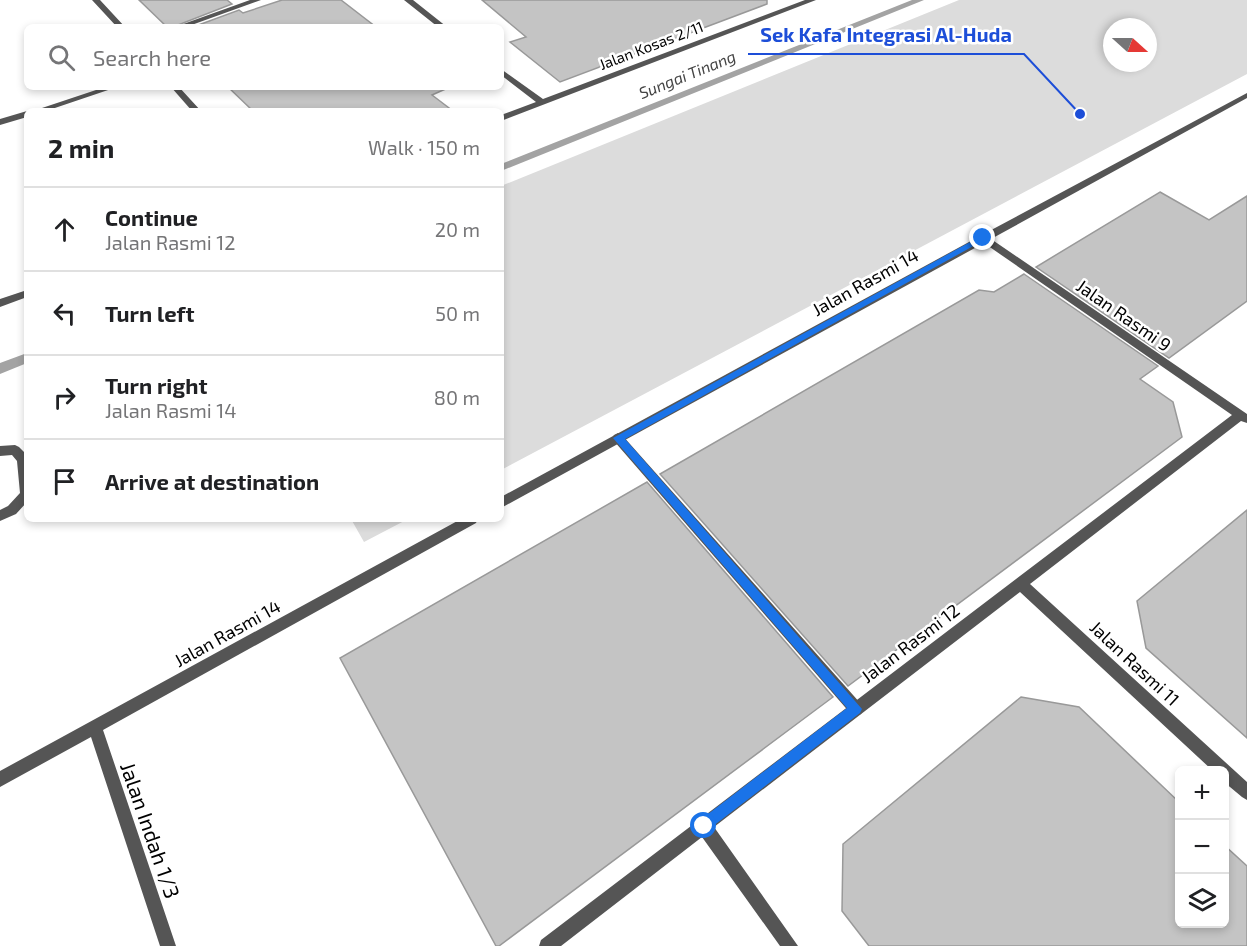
<!DOCTYPE html>
<html lang="en">
<head>
<meta charset="utf-8">
<style>
	:root { --surface:#fff; --page:#f6f6f6; --text:#202124; --muted:#757577; --line:#e0e0e0 }
	body { margin:0; font-family:"Exo 2",sans-serif; background:var(--page); color:var(--text) }
	.controls { position:absolute; right:18px; bottom:18px; display:grid; overflow:hidden; border-radius:9px; box-shadow:0 3px 9px #0003 }
	.controls button { width:54px; height:54px; display:grid; place-items:center; padding:0; border:0; border-bottom:2px solid var(--line); background:var(--surface); color:var(--text); font:30px sans-serif }
	.compass { position:absolute; left:1103px; top:18px; width:54px; height:54px; border-radius:50%; background:var(--surface); box-shadow:0 3px 9px #0003; rotate:111deg }
	.stop { position:absolute; width:18px; height:18px; margin:-14px; border:4px solid #1a73e8; border-radius:50%; background:#fff }
	.stop.end { background:#1a73e8; border-color:#fff; box-shadow:0 2px 6px #0008 }
	.list { margin:0; padding:0; list-style:none }
	h2 { display:flex; justify-content:space-between; align-items:center; height:78px; margin:0; padding:0 24px; font-size:26px }
	h2 small { font-size:20px; font-weight:400; color:var(--muted) }
	.list li { display:grid; grid-template-columns:39px 1fr auto; gap:18px; align-items:center; box-sizing:border-box; height:84px; padding:0 24px; border-top:2px solid var(--line) }
	.list b { display:block; font-size:22px; white-space:nowrap }
	.list p { margin:0; font-size:20px; white-space:nowrap; color:var(--muted) }
	.list em { font-size:20px; font-style:normal; color:var(--muted) }
	.icon { flex:none; width:33px; height:33px; fill:none; stroke:currentColor; stroke-width:2; stroke-linecap:round; stroke-linejoin:round }
	.map { position:relative; flex:none; width:1247px; height:946px; overflow:hidden }
	.search { position:absolute; background:var(--surface); box-shadow:0 3px 9px #0003; left:24px; top:24px; width:480px; height:66px; display:flex; align-items:center; gap:15px; box-sizing:border-box; padding:0 21px; border-radius:9px; color:var(--muted); font-size:22px }
	.panel { position:absolute; background:var(--surface); box-shadow:0 3px 9px #0003; left:24px; top:108px; width:480px; height:414px; border-radius:9px }
	.map>svg:first-child { display:block }
	.green { fill:#dcdcdc; fill-rule:evenodd }
	.lines { fill:none; stroke-linecap:round; stroke-linejoin:round }
	.stream { fill:#a3a3a3; fill-rule:evenodd }
	.building { fill:#c4c4c4; stroke:#999; stroke-width:1.5 }
	.service { fill:#555; fill-rule:evenodd }
	.minor { fill:#555; fill-rule:evenodd }
	.tertiary { fill:#555; fill-rule:evenodd }
	.route { fill:#1a73e8 }
	.labels { text-anchor:middle; dominant-baseline:central; stroke-width:5; stroke-linejoin:round; paint-order:stroke }
	.far-street-label { font-size:15px; fill:#000; stroke:#fff }
	.far-water-label { font-size:16px; font-style:italic; fill:#444; stroke:#fff }
	.street-label { font-size:18px; fill:#000; stroke:#fff }
	.near-street-label { font-size:21px; fill:#000; stroke:#fff }
	.leader { fill:none; stroke:#1d4ed8; stroke-width:2 }
	.callout-dot { fill:#1d4ed8; stroke:#fff; stroke-width:2 }
	.callout-label { font-size:20px; text-anchor:middle; font-weight:bold; fill:#1d4ed8; stroke:#fff; stroke-width:5; stroke-linejoin:round; paint-order:stroke }
</style>
</head>
<body>
<div class="map">
<svg width="1247" height="946" viewBox="0 0 1247 946">
	<rect width="100%" height="100%" fill="#fff"/>
	<path class="green" d="M 959,0 L 1247,0 L 1247,74 L 501,470 L 501,186 ZM 1112,27 L 1148,27 L 1148,63 L 1112,63 Z
		M 351,519 L 408,519 L 364,542 Z"/>
	<g class="lines">
		<path class="stream" d="M 912,0 L 924,0 L 501,171 L 501,164 Z
			M 27,353 L 27,363 L 0,374 L 0,363 Z"/>
	</g>
	<path class="building" d="M 139,0 L 227,0 L 232,4 L 173,27 L 167,27 Z
		M 282,0 L 341,0 L 376,27 L 193,27 L 239,10 L 243,13 Z
		M 482,0 L 767,0 L 767,4 L 560,82 L 510,42 L 526,37 Z
		M 228,87 L 450,87 L 432,95 L 453,111 L 253,111 Z
		M 1160,192 L 1209,220 L 1247,196 L 1247,301 L 1169,358 L 1036,267 Z
		M 1024,274 L 1158,366 L 1140,379 L 1173,402 L 1182,437 L 848,686 L 660,474 L 979,290 L 994,292 Z
		M 647,482 L 833,697 L 499,946 L 496,946 L 340,658 Z
		M 1247,510 L 1247,738 L 1146,648 L 1137,601 Z
		M 1021,697 L 1079,707 L 1179,802 L 1179,924 L 1224,924 L 1224,845 L 1247,866 L 1247,946 L 869,946 L 842,911 L 843,844 Z"/>
	<g class="lines">
		<path class="service" d="M 250,0 L 261,0 L 186,27 L 175,27 Z
			M 618,433 L 622,435 L 861,704 L 863,709 L 861,714 L 856,716 L 851,714 L 614,441 L 612,438 L 614,435 Z"/>
		<path class="minor" d="M 92,0 L 100,0 L 125,27 L 117,27 Z
			M 404,0 L 413,0 L 447,27 L 438,27 Z
			M 805,0 L 816,0 L 501,121 L 501,115 L 536,102 L 501,75 L 501,69 L 543,99 Z
			M 105,87 L 117,87 L 46,111 L 33,111 Z
			M 171,87 L 179,87 L 201,111 L 192,111 Z
			M 1247,93 L 1247,98 L 991,239 L 1247,414 L 1247,423 L 1241,421 L 1030,584 L 1247,782 L 1247,800 L 1242,797 L 1224,782 L 1224,770 L 1212,770 L 1020,592 L 714,827 L 798,946 L 780,946 L 702,837 L 561,946 L 539,946 L 541,940 L 1232,415 L 984,243 L 501,508 L 501,497 L 980,236 Z
			M 27,111 L 27,117 L 0,125 L 0,119 Z
			M 27,290 L 27,297 L 0,307 L 0,299 Z
			M 461,519 L 478,519 L 476,523 L 103,730 L 176,946 L 160,946 L 91,737 L 0,787 L 0,771 Z"/>
		<path class="tertiary" d="M 15,445 L 19,447 L 27,455 L 27,502 L 16,514 L 0,521 L 0,510 L 8,506 L 20,493 L 17,461 L 12,455 L 0,456 L 0,446 Z"/>
	</g>
	<path class="route" d="M 983,235 L 986,236 L 986,239 L 625,439 L 862,709 L 860,713 L 708,830 L 704,832 L 699,830 L 698,826 L 699,821 L 847,708 L 613,438 Z"/>
	<g class="labels">
		<g class="far-street-label">
			<text transform="translate(651 45) rotate(-21)">Jalan Kosas 2/11</text>
		</g>
		<g class="far-water-label">
			<text transform="translate(687 74) rotate(-22)">Sungai Tinang</text>
		</g>
		<g class="street-label">
			<text transform="translate(865 282) rotate(-29)">Jalan Rasmi 14</text>
			<text transform="translate(1124 315) rotate(35)">Jalan Rasmi 9</text>
			<text transform="translate(227 633) rotate(-29)">Jalan Rasmi 14</text>
			<text transform="translate(910 643) rotate(-37)">Jalan Rasmi 12</text>
			<text transform="translate(1135 663) rotate(43)">Jalan Rasmi 11</text>
		</g>
		<g class="near-street-label">
			<text transform="translate(151 830) rotate(71)">Jalan Indah 1/3</text>
		</g>
	</g>
	<path class="leader" d="M1080 114L1024 54H748"/>
	<circle class="callout-dot" cx="1080" cy="114" r="6"/>
	<g class="callout-label">
		<text x="886" y="42">Sek Kafa Integrasi Al-Huda</text>
	</g>
</svg>
<div class="controls">
<button>+</button>
<button>−</button>
<button><svg class="icon" aria-label="layers" viewBox="0 0 24 24"><path d="M12 4l9 5-9 5-9-5zM3 14l9 5 9-5"/></svg></button>
</div>
<svg class="compass" viewBox="-18 -18 36 36"><path d="M0-13l5 13h-10z" fill="#e53935"/><path d="M0 13l5-13h-10z" fill="#757577"/></svg>
<div class="stop" style="left:704px;top:826px"></div>
<div class="stop end" style="left:983px;top:238px"></div>
<div class="search"><svg class="icon" aria-label="search" viewBox="0 0 24 24"><circle cx="10" cy="10" r="6"/><path d="M15 15l6 6"/></svg>Search here</div>
<section class="panel">
<h2>2 min<small>Walk · 150 m</small></h2>
<ul class="list">
<li><svg class="icon" aria-label="ahead" viewBox="0 0 24 24"><path d="M12 20V5M6 11l6-6 6 6"/></svg><div><b>Continue</b><p>Jalan Rasmi 12</p></div><em>20 m</em></li>
<li><svg class="icon" aria-label="left" viewBox="0 0 24 24"><path d="M17 20v-9H6M10 6l-5 5 5 5"/></svg><div><b>Turn left</b></div><em>50 m</em></li>
<li><svg class="icon" aria-label="right" viewBox="0 0 24 24"><path d="M7 20v-9h11M14 6l5 5-5 5"/></svg><div><b>Turn right</b><p>Jalan Rasmi 14</p></div><em>80 m</em></li>
<li><svg class="icon" aria-label="arrive" viewBox="0 0 24 24"><path d="M6 21V4h12l-3 4 3 4H6"/></svg><div><b>Arrive at destination</b></div></li>
</ul>
</section>
</div>
</body>
</html>
